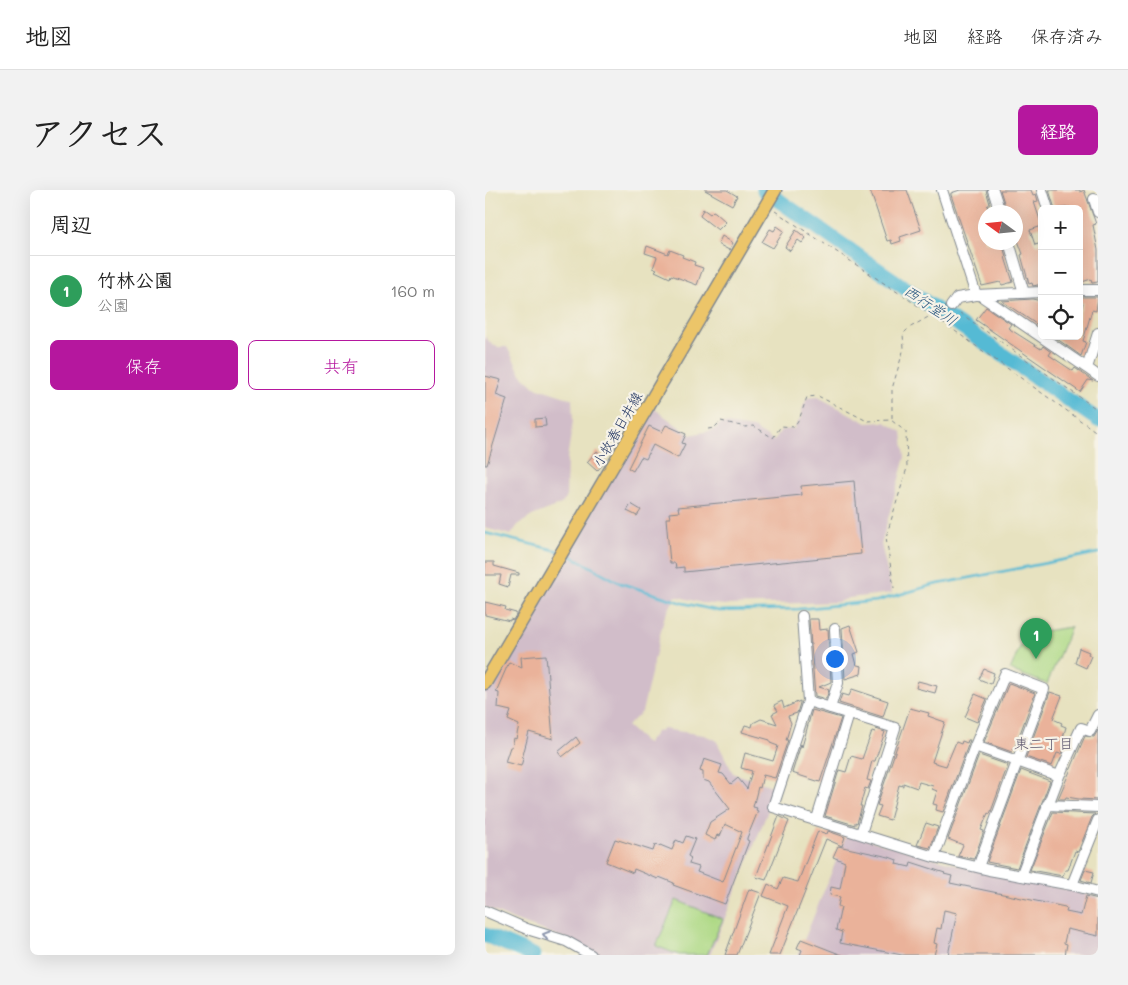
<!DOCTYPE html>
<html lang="ja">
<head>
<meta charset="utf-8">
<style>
	:root { --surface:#fff; --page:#f2f2f2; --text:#222; --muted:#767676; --line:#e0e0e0; --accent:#b5179e }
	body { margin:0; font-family:Mali,"Klee One",sans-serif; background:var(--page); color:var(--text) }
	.controls { position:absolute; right:15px; top:15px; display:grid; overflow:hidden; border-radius:8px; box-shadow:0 5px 20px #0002 }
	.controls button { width:45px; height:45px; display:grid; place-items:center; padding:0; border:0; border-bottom:1px solid var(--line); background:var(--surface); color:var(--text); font:25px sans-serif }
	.compass { position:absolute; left:493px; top:15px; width:45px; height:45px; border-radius:50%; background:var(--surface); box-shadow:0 5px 20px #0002; rotate:285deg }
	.you { position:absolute; left:349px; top:468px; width:18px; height:18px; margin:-12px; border:4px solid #fff; border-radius:50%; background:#1a73e8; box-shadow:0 0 0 8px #1a73e833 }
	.badge { display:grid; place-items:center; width:32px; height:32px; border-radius:50%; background:var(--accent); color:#fff; font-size:16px; font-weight:700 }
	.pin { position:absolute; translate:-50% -41px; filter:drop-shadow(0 1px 2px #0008) }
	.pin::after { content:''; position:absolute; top:26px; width:18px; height:15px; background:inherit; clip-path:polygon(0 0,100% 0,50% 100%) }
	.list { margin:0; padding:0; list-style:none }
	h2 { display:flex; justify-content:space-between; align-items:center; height:65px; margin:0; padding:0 20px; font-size:21px }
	h2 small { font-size:16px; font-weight:400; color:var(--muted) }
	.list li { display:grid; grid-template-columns:32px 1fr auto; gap:15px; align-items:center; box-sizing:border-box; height:70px; padding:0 20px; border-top:1px solid var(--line) }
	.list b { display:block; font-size:19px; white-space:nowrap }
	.list p { margin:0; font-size:16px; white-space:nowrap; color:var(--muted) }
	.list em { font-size:16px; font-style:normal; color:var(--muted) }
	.actions { display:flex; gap:10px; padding:15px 20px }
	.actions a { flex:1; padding:11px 0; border:1px solid var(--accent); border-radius:8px; text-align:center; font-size:18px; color:var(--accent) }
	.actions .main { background:var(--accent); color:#fff }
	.icon { flex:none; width:28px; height:28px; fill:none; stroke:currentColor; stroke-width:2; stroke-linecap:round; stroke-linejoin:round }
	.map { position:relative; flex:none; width:613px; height:765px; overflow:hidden; border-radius:8px }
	header { display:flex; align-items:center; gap:30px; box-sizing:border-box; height:70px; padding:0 25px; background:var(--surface); border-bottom:1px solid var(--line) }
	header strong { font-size:24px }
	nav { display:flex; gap:28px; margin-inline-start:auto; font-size:18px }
	.intro { display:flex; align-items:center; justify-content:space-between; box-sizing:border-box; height:120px; padding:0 30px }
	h1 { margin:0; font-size:35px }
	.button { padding:12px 22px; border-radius:8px; background:var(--accent); color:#fff; font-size:18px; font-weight:700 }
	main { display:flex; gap:30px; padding:0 30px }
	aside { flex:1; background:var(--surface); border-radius:8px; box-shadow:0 5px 20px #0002 }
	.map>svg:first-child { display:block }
	.industrial { fill:#d1bdc9 }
	.green { fill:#aed985; stroke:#648472 }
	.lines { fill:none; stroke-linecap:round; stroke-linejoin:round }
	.stream { stroke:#55bad4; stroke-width:2.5 }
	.river { stroke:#55bad4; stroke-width:15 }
	.building { fill:#eab29a }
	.minor-casing { stroke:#81888f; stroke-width:12 }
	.major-casing { stroke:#81888f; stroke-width:15 }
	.path { stroke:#81888f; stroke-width:1; stroke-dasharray:4 4; stroke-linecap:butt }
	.minor { stroke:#fff; stroke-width:10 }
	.major { stroke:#ecc569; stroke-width:12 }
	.oneway { stroke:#8d97ae }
	.labels { text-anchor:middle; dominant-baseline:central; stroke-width:4.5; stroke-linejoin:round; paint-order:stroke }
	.street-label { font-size:14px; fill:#1b2f5e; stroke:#f7f3e8 }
	.water-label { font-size:15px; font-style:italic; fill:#2c5981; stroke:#f7f3e8 }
	.neighbourhood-label { font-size:15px; fill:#635d73; stroke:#f7f3e8 }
</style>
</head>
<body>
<header>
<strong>地図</strong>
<nav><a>地図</a><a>経路</a><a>保存済み</a></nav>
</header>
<div class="intro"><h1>アクセス</h1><a class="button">経路</a></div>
<main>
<aside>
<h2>周辺<small></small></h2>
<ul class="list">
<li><span class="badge" style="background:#2e9e5b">1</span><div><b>竹林公園</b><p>公園</p></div><em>160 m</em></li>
</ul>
<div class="actions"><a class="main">保存</a><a>共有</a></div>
</aside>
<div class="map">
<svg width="613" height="765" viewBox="0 0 613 765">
	<rect width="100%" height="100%" fill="#f7f3e8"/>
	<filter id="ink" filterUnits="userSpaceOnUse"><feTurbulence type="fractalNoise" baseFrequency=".02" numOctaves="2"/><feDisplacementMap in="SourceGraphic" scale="10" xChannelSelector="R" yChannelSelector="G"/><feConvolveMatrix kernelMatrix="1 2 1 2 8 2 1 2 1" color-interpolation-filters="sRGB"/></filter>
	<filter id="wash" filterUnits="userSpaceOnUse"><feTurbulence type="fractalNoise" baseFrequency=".0096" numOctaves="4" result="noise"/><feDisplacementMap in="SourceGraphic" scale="20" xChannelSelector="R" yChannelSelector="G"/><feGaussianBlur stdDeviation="1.12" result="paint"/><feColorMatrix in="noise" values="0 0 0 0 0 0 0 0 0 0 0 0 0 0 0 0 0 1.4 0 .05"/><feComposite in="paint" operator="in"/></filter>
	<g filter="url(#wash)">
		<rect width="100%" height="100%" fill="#e7e2c0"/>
		<path class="industrial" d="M 0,146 L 7,155 L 13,157 L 22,157 L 36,184 L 50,197 L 87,209 L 88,231 L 82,269 L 81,309 L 76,314 L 47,326 L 33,335 L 26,345 L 0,338 Z
			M 333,207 L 382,233 L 400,232 L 417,242 L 420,267 L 396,354 L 407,403 L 364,408 L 353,412 L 241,415 L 217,413 L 191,406 L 179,428 L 157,522 L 142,536 L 162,554 L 171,542 L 178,539 L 219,545 L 231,550 L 248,583 L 287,596 L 289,600 L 284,618 L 225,765 L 113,765 L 88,751 L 28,730 L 0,717 L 0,502 L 167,217 L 205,245 L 229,240 L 236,233 L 268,238 L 289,251 L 296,240 L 309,239 L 316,227 L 316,222 L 322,208 Z
			M 362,644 L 513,686 L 580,699 L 613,707 L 613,765 L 313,765 Z"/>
		<path class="green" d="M 586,437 L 562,494 L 525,480 L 535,457 L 559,441 Z
			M 191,710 L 238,729 L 222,765 L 194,765 L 171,756 Z"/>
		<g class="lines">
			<path class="stream" d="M 0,343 L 74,361
				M 81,363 L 135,393 L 198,413 L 234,421 L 314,419 L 392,411 L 448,395 L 613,363"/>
			<path class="river" d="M 279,0 L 379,70 L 613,230
				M 0,745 L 48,765"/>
		</g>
		<g id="blocks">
			<path class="building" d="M 220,0 L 242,0 L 252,6 L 247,15 Z
				M 385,0 L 422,0 L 436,40 L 415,47 L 416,51 L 407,54 L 406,50 L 402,51 Z
				M 475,0 L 501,0 L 505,14 L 502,16 L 505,22 L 500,22 L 500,52 L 517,52 L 521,67 L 520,67 L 528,92 L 517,95 L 515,92 L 497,96 L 466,5 L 466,3 Z
				M 515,0 L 546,0 L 548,5 L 551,4 L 553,11 L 549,12 L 557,36 L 545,40 L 550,55 L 557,53 L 557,94 L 548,96 L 547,93 L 544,94 L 536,65 L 538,64 L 532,48 L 530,49 L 530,22 L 522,22 Z
				M 564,0 L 595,0 L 595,2 L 599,0 L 611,34 L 608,35 L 613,60 L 613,92 L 607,93 L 606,89 L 594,93 L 594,19 L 585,19 L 585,17 L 570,19 Z
				M 218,19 L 225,24 L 228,21 L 230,22 L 241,32 L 233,40 L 215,26 Z
				M 292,36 L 299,41 L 288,58 L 277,52 L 285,39 L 289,41 Z
				M 311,40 L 321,48 L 317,53 L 313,50 L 305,61 L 300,57 Z
				M 237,46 L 248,53 L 244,60 L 233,54 Z
				M 162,56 L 183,64 L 185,60 L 198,65 L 197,67 L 210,72 L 209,75 L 218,78 L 212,95 L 186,85 L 185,88 L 170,81 L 172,79 L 168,78 L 172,67 L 160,63 Z
				M 596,107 L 613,107 L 611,121 L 607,120 L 598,151 L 601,152 L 596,166 L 568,146 L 594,146 L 594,126 L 598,113 L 595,112 Z
				M 547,109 L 557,111 L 557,138 L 517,111 Z
				M 501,117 L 526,134 L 523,138 L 556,159 L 558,156 L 566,162 L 564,165 L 588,181 L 590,178 L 608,191 L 603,190 L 595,202 L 491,130 Z
				M 0,186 L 16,190 L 11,205 L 22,209 L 2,275 L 0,275 Z
				M 60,228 L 61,236 L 50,237 L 50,229 Z
				M 181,235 L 201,244 L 197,253 L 200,254 L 193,268 L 168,255 L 161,269 L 156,267 L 148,281 L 143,278 L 164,236 L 177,242 Z
				M 112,261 L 122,270 L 112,281 L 102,272 Z
				M 369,291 L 376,364 L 199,382 L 199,377 L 191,378 L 190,373 L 185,373 L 181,328 L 185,328 L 184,323 L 194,322 L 193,317 L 317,305 L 316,296 Z
				M 146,314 L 156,320 L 152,326 L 142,321 Z
				M 0,372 L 9,372 L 9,376 L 34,383 L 34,385 L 26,385 L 23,397 L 14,394 L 16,385 L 0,385 Z
				M 0,412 L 21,417 L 20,420 L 31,423 L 31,425 L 28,430 L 25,429 L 25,431 L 0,425 Z
				M 324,429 L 333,429 L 334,440 L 343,439 L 346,492 L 334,497 L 344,500 L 341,509 L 330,506 Z
				M 365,435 L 374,462 L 369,464 L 372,475 L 377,476 L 376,484 L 360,489 L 357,438 Z
				M 594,458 L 604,462 L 603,464 L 606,466 L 601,478 L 590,473 Z
				M 61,465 L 68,549 L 44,542 L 37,569 L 38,569 L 36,576 L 20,572 L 25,557 L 27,557 L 29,548 L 31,549 L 34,535 L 23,530 L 26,521 L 13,518 L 14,503 L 11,502 L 24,472 L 37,478 L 36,467 Z
				M 499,479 L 509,483 L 506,494 L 494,489 Z
				M 433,491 L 452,496 L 450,503 L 431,498 Z
				M 524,493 L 550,503 L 530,557 L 529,557 L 527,562 L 499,552 Z
				M 367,499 L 403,511 L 398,527 L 354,513 L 357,504 L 364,506 Z
				M 565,502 L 577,506 L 568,529 L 577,533 L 576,535 L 581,537 L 577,551 L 581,553 L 576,564 L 572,563 L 567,576 L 541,567 Z
				M 490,504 L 502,509 L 492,532 L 480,527 Z
				M 297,511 L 299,518 L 315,511 L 315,513 L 312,523 L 303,526 L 306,533 L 301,550 L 303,550 L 290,588 L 278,585 L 275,598 L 273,597 L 268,617 L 272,618 L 271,620 L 273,621 L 262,648 L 262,650 L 264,651 L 240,714 L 188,695 L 189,693 L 174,687 L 173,689 L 149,679 L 148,683 L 121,672 L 130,649 L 168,661 L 170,655 L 174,656 L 175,655 L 187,660 L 191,650 L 198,653 L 201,646 L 210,649 L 203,666 L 206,668 L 204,674 L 214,677 L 212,682 L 238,692 L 257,642 L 240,634 L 235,646 L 232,645 L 230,650 L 220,645 L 225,632 L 245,619 L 224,592 L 218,590 L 218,582 L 215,581 L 219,569 L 237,575 L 234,583 L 238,584 L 246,594 L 253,588 L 262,599 L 267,581 L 256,578 L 260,563 L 288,571 L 293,556 L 285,553 L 285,550 L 257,542 L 260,535 L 267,537 L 268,533 L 276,529 L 292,534 L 287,524 L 293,521 L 289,515 Z
				M 425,518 L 444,523 L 443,526 L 460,532 L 447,572 L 461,576 L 471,552 L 476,554 L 477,551 L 482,553 L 483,550 L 485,550 L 458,622 L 451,620 L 452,615 L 448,614 L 452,601 L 447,599 L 448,596 L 434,592 L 432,598 L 418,593 L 418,596 L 414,595 L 405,630 L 392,626 L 396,616 L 392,615 Z
				M 327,520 L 356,528 L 335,592 L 307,583 L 316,554 L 317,557 Z
				M 391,539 L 400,542 L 390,571 L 387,571 L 382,590 L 386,591 L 383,599 L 380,598 L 375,616 L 377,616 L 372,633 L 370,632 L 370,635 L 340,626 L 354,580 L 361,582 L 366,566 L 377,569 L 387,541 L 390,542 Z
				M 613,540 L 613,610 L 594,609 L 581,607 L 580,609 L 573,609 L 600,546 L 609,547 Z
				M 91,547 L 95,553 L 77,567 L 73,562 Z
				M 494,565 L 523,575 L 505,624 L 503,623 L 496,640 L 499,641 L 489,669 L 473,666 L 478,655 L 463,649 Z
				M 536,580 L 565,591 L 532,678 L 502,672 Z
				M 568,622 L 610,624 L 607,627 L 593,662 L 590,661 L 583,680 L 580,680 L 578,686 L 545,680 Z
				M 294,626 L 304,631 L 281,690 L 271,687 Z
				M 441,633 L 453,637 L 445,658 L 432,655 Z
				M 333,641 L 342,644 L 343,641 L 360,647 L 357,656 L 341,649 L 295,765 L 284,765 L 303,716 L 278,706 L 283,694 L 293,699 L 298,688 L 313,692 Z
				M 353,656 L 404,667 L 412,670 L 411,674 L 425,677 L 426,672 L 460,683 L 459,684 L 467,686 L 465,693 L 580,717 L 582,719 L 581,722 L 596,725 L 601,706 L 613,709 L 613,746 L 582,739 L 579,753 L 582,754 L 580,765 L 463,765 L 472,723 L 459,720 L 456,739 L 452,738 L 449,753 L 452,754 L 449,765 L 417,765 L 355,753 L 357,742 L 351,740 L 356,717 L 353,716 L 355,707 L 345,705 L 346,697 L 355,699 L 360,672 L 348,667 Z
				M 600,680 L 609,682 L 606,693 L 596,690 Z
				M 264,699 L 276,703 L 252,765 L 240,765 Z
				M 316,749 L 357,765 L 315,765 L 317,760 L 312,758 Z"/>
		</g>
	</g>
	<g filter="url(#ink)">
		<use href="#blocks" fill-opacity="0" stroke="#81888f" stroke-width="1"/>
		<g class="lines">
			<g class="minor-casing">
				<path id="minor" d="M 457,0 L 491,105
					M 508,0 L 515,22
					M 557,0 L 563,19
					M 613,10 L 609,9 L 613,22
					M 524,52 L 539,103
					M 594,100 L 613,100
					M 495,105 L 602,178 L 613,143
					M 466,116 L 472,108 L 491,105 L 557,102
					M 602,178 L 613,186
					M 317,426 L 323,511
					M 345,518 L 353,493 L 350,439
					M 490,556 L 574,586
					M 562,615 L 613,617
					M 332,629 L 364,524
					M 376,643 L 410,538 L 323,511 L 288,617 L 449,667 L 504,680 L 587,695 L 613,702
					M 449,667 L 490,556 L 520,484 L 559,499 L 493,677
					M 536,686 L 574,586 L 596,538 L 605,541 L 613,525
					M 587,695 L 613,630
					M 0,721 L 42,739 L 81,751 L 106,765"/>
			</g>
			<g class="major-casing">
				<path id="major" d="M 0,493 L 290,0"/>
			</g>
			<path class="path" d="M 290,21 L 456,131 L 613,243
				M 475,123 L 613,220
				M 456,131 L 461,123
				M 407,228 L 407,199 L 419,158 L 418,144 L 424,138 L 445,126
				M 223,239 L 229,238 L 236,231 L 260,237 L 269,236 L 288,248 L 296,236 L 309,237 L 315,227 L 322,207 L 333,206 L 382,231 L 406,230 L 421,242 L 422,278 L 401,347 L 409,398"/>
			<use href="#minor" class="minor"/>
			<use href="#major" class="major"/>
		</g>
		<defs><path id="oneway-chevron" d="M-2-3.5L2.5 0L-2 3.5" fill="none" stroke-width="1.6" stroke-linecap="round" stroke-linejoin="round" transform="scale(1.25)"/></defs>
		<use class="oneway" href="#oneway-chevron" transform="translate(61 745) rotate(-163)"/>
	</g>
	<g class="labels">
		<g class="street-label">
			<text transform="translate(132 239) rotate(-60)">小牧春日井線</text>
		</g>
		<g class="water-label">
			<text transform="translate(446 115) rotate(34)">西行堂川</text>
		</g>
		<g class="neighbourhood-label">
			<text x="559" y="553">東二丁目</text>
		</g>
	</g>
</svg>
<div class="controls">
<button>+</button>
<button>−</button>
<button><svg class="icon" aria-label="locate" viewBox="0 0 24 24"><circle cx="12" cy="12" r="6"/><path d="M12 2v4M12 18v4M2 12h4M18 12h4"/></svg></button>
</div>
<svg class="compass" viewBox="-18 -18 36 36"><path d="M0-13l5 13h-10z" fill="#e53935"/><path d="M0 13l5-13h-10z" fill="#767676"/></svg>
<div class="you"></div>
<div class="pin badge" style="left:551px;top:469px;background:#2e9e5b">1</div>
</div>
</main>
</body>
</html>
